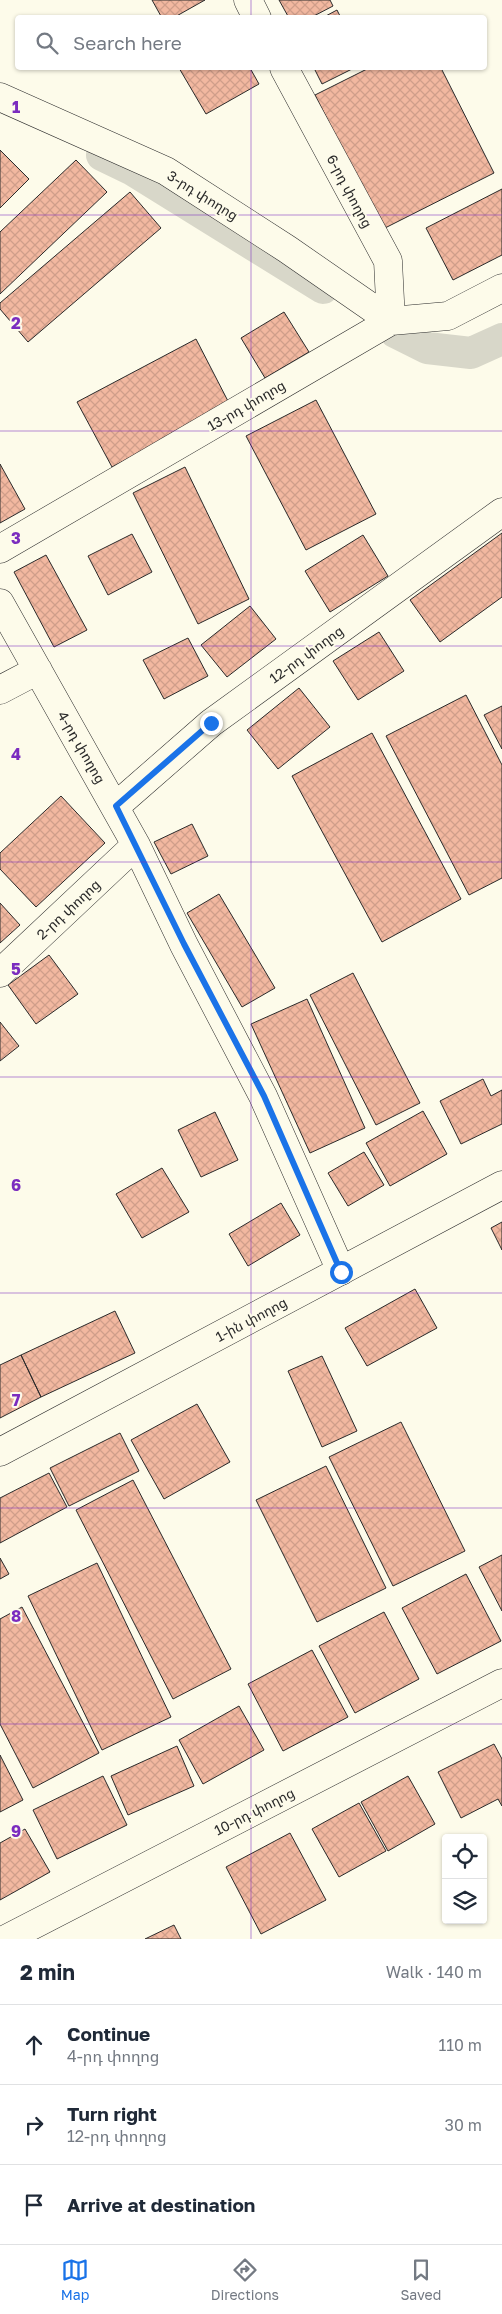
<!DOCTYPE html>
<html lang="en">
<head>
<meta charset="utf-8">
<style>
	:root { --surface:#fff; --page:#f6f6f7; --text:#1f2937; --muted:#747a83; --line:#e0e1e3; --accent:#1a73e8 }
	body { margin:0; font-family:"Golos Text","Noto Sans Armenian",sans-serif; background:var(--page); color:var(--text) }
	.controls { position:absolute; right:15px; bottom:15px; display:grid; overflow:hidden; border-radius:5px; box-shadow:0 1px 4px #0004 }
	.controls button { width:45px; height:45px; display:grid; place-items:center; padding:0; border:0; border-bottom:1px solid var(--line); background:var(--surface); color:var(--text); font:25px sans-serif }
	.stop { position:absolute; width:15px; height:15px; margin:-11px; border:4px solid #1a73e8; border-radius:50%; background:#fff }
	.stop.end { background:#1a73e8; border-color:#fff; box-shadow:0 1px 5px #0008 }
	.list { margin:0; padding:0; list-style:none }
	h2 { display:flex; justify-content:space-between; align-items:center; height:65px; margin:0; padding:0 20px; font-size:21px }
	h2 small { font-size:16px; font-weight:400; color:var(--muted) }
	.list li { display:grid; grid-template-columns:32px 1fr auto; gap:15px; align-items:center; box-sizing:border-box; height:80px; padding:0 20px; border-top:1px solid var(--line) }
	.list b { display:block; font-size:19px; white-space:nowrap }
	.list p { margin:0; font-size:16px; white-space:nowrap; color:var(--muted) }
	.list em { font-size:16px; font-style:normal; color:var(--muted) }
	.icon { flex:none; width:28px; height:28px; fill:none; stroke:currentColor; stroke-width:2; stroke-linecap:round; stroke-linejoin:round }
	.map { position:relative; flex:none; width:502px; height:1939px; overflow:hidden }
	.search { position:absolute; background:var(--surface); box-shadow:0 1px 4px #0004; left:15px; right:15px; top:15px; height:55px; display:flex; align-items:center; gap:12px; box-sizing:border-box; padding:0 18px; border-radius:5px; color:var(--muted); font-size:19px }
	.sheet { height:305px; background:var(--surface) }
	nav { display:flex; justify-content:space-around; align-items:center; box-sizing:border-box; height:70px; border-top:1px solid var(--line); background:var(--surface); font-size:14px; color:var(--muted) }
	nav a { display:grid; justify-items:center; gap:2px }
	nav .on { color:var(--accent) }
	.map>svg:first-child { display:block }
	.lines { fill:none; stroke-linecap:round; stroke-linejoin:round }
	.canal { stroke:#d8d7c9; stroke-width:32 }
	.building { fill:url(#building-cross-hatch); stroke:#2b2b2b }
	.minor-casing { stroke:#2b2b2b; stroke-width:29 }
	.secondary-casing { stroke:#2b2b2b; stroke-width:29 }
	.minor { stroke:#fdfbea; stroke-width:28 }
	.secondary { stroke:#fdfbea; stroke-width:28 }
	.route { stroke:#1a73e8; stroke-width:6 }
	.grid { fill:none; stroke:#7b2cbf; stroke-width:1; stroke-opacity:0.55 }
	.labels { text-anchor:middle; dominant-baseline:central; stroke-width:4; stroke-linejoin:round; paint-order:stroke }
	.street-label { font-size:14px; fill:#2b2b2b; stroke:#fdfbea }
	.grid-label { font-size:16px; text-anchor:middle; font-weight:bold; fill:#7b2cbf; stroke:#fdfbea; stroke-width:4; stroke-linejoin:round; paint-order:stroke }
</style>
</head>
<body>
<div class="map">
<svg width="502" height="1939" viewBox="0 0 502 1939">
	<defs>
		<pattern id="building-cross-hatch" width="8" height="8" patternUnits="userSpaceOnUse" patternTransform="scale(1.25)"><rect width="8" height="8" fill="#f2b8a0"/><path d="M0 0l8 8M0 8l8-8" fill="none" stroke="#d09e8a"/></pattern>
	</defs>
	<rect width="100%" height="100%" fill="#fdfbea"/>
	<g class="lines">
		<path class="canal" d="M 102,155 L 131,169 L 323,288
			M 395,332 L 427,348 L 471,353 L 502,339"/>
	</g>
	<path class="building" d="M 152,0 L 205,0 L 173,18 L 162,18 Z
		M 279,0 L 330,0 L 333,6 L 310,18 L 289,18 Z
		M 337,10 L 341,18 L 322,18 Z
		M 179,68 L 250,68 L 259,84 L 206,114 Z
		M 314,68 L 354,68 L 322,84 Z
		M 369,68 L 441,68 L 494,173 L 383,229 L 315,95 Z
		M 0,150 L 29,179 L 0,208 Z
		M 76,160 L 107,192 L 0,294 L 0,232 Z
		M 502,189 L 502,255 L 453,280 L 426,228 Z
		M 130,192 L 161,228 L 28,342 L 0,309 L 0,303 Z
		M 284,312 L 309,352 L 265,378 L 241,338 Z
		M 196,339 L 230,405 L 112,467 L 77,402 Z
		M 316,400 L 376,514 L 306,550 L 246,436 Z
		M 0,464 L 25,509 L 0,523 Z
		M 185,467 L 249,599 L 198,624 L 133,493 Z
		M 502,533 L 502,597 L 440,642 L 410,600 Z
		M 132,534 L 152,572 L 108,595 L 88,556 Z
		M 363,535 L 388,576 L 330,612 L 305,571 Z
		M 46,555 L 87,630 L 54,647 L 14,572 Z
		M 250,606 L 276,639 L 227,677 L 201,645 Z
		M 379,632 L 404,671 L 358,700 L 333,661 Z
		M 188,638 L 208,676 L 164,699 L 143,660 Z
		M 299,688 L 330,727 L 278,769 L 247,730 Z
		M 466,695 L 502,765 L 502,878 L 469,895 L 386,736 Z
		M 502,706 L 502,749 L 484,715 Z
		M 372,733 L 461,899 L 382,942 L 292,776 Z
		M 61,796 L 105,843 L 36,907 L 0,869 L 0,853 Z
		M 192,824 L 208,856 L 171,874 L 154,842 Z
		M 219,894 L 275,988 L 242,1007 L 187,913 Z
		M 0,903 L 20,925 L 0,943 Z
		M 49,955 L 78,994 L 36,1024 L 8,985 Z
		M 353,973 L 420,1103 L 376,1125 L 310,995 Z
		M 307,999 L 365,1128 L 310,1153 L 251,1024 Z
		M 0,1022 L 19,1046 L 0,1061 Z
		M 483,1079 L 491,1096 L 502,1090 L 502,1124 L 461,1144 L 440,1101 Z
		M 423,1111 L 447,1154 L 390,1186 L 366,1143 Z
		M 215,1112 L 238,1160 L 201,1177 L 178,1130 Z
		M 364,1152 L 384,1185 L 348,1206 L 328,1173 Z
		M 162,1168 L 189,1212 L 142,1238 L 116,1194 Z
		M 281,1203 L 300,1235 L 248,1266 L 229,1234 Z
		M 502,1222 L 502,1250 L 491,1228 Z
		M 415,1289 L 437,1328 L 367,1366 L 345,1328 Z
		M 115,1311 L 135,1353 L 41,1397 L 21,1355 Z
		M 21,1355 L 41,1397 L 0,1418 L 0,1365 Z
		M 322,1356 L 357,1431 L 322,1447 L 288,1371 Z
		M 197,1404 L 230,1462 L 164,1499 L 131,1440 Z
		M 401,1422 L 465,1551 L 393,1586 L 329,1457 Z
		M 120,1433 L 139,1471 L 69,1506 L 50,1468 Z
		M 326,1466 L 386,1588 L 317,1622 L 256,1500 Z
		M 49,1473 L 67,1507 L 0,1543 L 0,1498 Z
		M 133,1480 L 231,1669 L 173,1699 L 76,1510 Z
		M 502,1555 L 502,1611 L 479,1567 Z
		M 0,1558 L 9,1574 L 0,1579 Z
		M 97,1563 L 171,1717 L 102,1750 L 28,1596 Z
		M 466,1574 L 501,1641 L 437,1674 L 402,1608 Z
		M 22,1607 L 99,1753 L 33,1788 L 0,1724 L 0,1619 Z
		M 384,1612 L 419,1679 L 355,1713 L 319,1646 Z
		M 312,1650 L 348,1717 L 283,1751 L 248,1684 Z
		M 239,1706 L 264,1750 L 203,1784 L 179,1740 Z
		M 494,1744 L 502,1759 L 502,1806 L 498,1799 L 461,1818 L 438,1772 Z
		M 177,1746 L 194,1786 L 128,1815 L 111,1776 Z
		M 0,1755 L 23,1800 L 0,1812 Z
		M 103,1776 L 127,1825 L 57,1859 L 33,1810 Z
		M 408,1776 L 435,1824 L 388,1851 L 361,1802 Z
		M 359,1803 L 386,1851 L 339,1877 L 312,1829 Z
		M 25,1829 L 50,1872 L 0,1900 L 0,1843 Z
		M 290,1833 L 326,1900 L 261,1934 L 226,1867 Z
		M 174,1925 L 181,1939 L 145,1939 Z"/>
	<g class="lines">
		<g class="minor-casing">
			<path id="minor" d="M 248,0 L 257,18
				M 284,68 L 388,261 L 391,321
				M 0,97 L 166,171 L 287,249 L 391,321
				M 0,549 L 391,321 L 448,316 L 502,288
				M 0,603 L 136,845 L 184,945 L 263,1096 L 341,1271
				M 0,690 L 38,670
				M 116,806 L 211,723 L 502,512
				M 0,973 L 136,845
				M 6,1939 L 502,1683"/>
		</g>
		<g class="secondary-casing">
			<path id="secondary" d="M 0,1452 L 502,1185"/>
		</g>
		<use href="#minor" class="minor"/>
		<use href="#secondary" class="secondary"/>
	</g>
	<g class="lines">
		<path class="route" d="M 211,723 L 116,806 L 184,944 L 264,1096 L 341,1272"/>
	</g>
	<path class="grid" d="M 251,0 L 251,18M 251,68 L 251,1939M 0,215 L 502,215M 0,431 L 502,431M 0,646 L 502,646M 0,862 L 502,862M 0,1077 L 502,1077M 0,1293 L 502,1293M 0,1508 L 502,1508M 0,1724 L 502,1724"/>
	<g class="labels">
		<g class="street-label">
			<text transform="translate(350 191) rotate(62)">6-րդ փողոց</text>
			<text transform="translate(203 195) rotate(32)">3-րդ փողոց</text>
			<text transform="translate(246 405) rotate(-30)">13-րդ փողոց</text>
			<text transform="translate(306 654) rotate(-36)">12-րդ փողոց</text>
			<text transform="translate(82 747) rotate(60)">4-րդ փողոց</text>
			<text transform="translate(68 909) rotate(-43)">2-րդ փողոց</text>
			<text transform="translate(251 1319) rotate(-28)">1-ին փողոց</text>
			<text transform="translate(254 1811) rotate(-27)">10-րդ փողոց</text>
		</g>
	</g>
	<g class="grid-label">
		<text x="16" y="113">1</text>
		<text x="16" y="329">2</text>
		<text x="16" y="544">3</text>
		<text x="16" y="760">4</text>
		<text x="16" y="975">5</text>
		<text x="16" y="1191">6</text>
		<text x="16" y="1406">7</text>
		<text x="16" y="1622">8</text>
		<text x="16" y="1837">9</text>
	</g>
</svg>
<div class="controls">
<button><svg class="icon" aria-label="locate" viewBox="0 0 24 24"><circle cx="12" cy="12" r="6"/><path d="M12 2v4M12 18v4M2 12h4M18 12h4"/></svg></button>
<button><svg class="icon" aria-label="layers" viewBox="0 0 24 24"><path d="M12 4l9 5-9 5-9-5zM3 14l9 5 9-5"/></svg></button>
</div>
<div class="stop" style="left:341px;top:1272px"></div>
<div class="stop end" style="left:211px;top:723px"></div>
<div class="search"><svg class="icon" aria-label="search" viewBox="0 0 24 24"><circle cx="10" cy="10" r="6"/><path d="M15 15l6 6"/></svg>Search here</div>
</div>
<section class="sheet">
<h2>2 min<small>Walk · 140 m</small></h2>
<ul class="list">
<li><svg class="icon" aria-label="ahead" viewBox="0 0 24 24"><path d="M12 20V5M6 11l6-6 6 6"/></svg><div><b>Continue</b><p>4-րդ փողոց</p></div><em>110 m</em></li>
<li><svg class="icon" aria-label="right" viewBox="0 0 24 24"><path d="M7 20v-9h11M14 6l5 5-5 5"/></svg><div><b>Turn right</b><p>12-րդ փողոց</p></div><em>30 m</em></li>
<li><svg class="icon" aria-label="arrive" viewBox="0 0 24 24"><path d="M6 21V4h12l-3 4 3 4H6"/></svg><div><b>Arrive at destination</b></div></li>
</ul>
</section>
<nav>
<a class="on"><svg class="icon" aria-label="map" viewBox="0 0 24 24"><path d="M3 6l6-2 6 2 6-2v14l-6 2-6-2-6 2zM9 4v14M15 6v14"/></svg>Map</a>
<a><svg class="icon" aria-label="directions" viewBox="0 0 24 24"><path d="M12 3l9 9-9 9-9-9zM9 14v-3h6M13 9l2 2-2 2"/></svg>Directions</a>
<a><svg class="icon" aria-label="saved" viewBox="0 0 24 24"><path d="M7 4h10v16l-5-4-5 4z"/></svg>Saved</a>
</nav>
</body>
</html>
